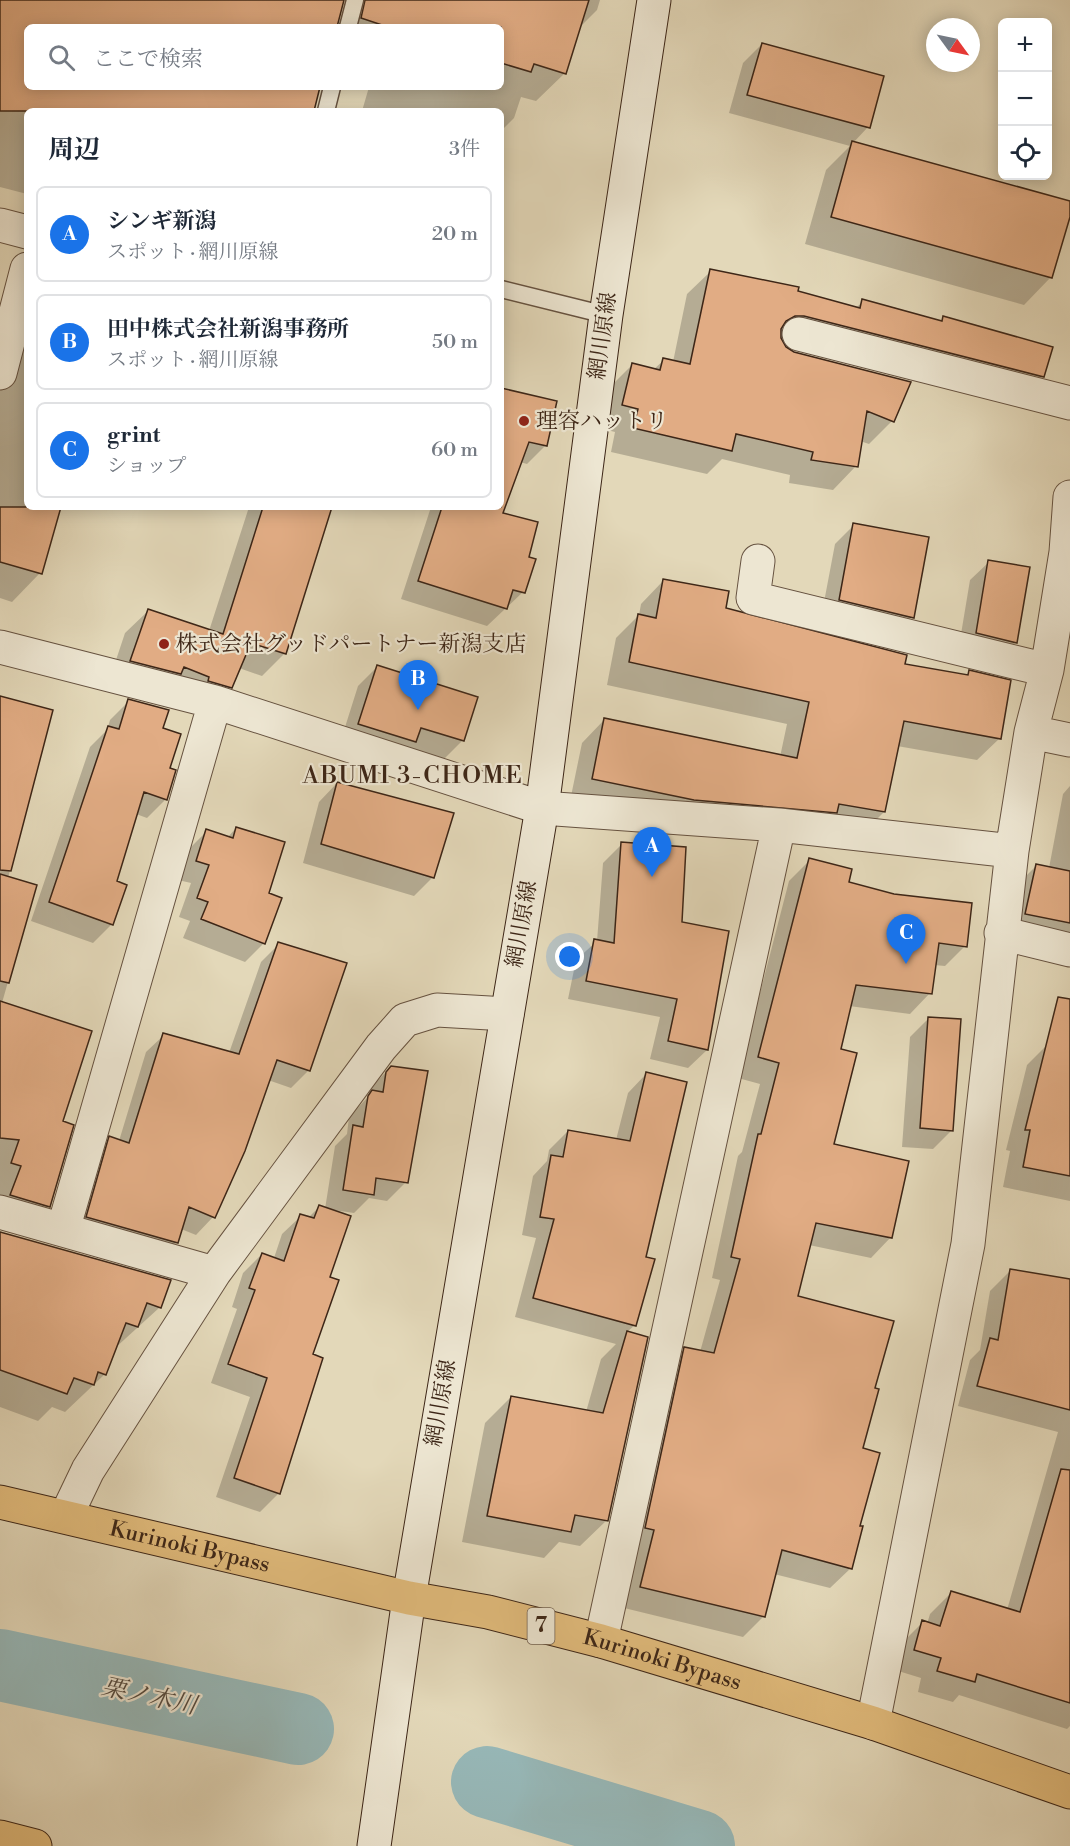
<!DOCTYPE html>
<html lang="ja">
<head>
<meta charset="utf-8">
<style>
	:root { --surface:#fff; --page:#f6f6f7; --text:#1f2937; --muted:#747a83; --line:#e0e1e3; --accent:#1a73e8 }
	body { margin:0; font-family:"Libre Bodoni","Noto Serif JP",serif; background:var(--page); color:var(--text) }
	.controls { position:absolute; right:18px; top:18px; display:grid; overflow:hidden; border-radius:9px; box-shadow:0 3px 15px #0003 }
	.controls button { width:54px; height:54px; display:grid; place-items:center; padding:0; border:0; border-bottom:2px solid var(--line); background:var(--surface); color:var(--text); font:30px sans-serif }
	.compass { position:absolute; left:926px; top:18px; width:54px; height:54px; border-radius:50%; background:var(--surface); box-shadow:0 3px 15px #0003; rotate:123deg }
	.you { position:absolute; left:570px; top:957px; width:21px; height:21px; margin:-15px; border:4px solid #fff; border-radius:50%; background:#1a73e8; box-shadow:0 0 0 9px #1a73e833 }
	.badge { display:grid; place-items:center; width:39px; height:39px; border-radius:50%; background:var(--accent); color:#fff; font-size:20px; font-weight:700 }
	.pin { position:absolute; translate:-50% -50px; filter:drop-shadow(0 2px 3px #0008) }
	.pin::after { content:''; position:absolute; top:32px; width:21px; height:18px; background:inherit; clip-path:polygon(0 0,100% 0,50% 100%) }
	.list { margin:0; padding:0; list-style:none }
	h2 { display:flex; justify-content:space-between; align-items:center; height:78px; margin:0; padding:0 24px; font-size:26px }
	h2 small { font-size:20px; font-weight:400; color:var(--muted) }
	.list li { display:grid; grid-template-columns:39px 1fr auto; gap:18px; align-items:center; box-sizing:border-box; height:96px; margin:0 12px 12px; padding:0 12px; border:2px solid var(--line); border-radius:9px }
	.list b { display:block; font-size:22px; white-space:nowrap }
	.list p { margin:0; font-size:20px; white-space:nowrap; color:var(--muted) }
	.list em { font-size:20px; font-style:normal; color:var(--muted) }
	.icon { flex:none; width:33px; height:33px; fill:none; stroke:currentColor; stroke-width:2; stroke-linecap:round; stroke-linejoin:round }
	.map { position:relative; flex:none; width:1070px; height:1846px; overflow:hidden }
	.search { position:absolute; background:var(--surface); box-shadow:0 3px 15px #0003; left:24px; top:24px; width:480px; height:66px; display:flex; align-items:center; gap:15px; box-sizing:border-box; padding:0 21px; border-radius:9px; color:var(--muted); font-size:22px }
	.panel { position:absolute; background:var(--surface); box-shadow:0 3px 15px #0003; left:24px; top:108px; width:480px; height:402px; border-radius:9px }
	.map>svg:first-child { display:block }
	.shadow { fill:#0003 }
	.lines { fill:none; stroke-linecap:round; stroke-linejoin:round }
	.river { stroke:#97b8b8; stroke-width:72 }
	.building { fill:#e1ac84; stroke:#3d2617; stroke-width:1.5 }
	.lane-casing { stroke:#665240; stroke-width:19 }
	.street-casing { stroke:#665240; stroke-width:35 }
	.secondary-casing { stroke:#3d2617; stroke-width:35 }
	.highway-casing { stroke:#3d2617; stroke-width:35 }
	.lane { stroke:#ede6d2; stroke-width:16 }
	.street { stroke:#ede6d2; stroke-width:33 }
	.secondary { stroke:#ede6d2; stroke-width:33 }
	.highway { stroke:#e2bc7c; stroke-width:33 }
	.poi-dot { fill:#8f2418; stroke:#ede6d2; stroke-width:2 }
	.labels { text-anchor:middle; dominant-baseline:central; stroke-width:4.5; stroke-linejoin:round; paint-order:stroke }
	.shield { fill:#ede6d2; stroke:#72604f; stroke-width:1.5 }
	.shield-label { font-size:21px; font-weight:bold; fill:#3d2617 }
	.street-label { font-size:22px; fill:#3d2617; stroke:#ede6d2 }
	.poi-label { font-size:22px; fill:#3d2617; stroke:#ede6d2; text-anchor:start }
	.neighbourhood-label { font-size:24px; letter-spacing:1.5px; fill:#3d2617; stroke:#ede6d2 }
	.water-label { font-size:24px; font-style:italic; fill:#544a3f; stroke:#ede6d2 }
</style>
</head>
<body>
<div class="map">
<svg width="1070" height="1846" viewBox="0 0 1070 1846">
	<rect width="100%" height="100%" fill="#e3d8b9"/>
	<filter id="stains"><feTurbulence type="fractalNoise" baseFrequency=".00333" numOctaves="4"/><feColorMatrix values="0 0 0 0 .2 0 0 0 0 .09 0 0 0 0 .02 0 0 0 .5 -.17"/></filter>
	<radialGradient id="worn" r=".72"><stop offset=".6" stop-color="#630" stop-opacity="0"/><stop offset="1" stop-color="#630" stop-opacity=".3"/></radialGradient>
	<path class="shadow" d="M 0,0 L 320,0 L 335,27 L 27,27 L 27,87 L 319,87 L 312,111 L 27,111 L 27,194 L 0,187 Z
		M 366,0 L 600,0 L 597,10 L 579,28 L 565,73 L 536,101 L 521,97 L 514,118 L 501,131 L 501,111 L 362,111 L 369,87 L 501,87 L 501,27 L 357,27 Z
		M 762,44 L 868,127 L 853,143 L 1070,203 L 1070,212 L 1051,277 L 1024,305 L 805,244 L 826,170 L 850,146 L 729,113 L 743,63 Z
		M 711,271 L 856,308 L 863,301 L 940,322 L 943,318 L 1043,376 L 1019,400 L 779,339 L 785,349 L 892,421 L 869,444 L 860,441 L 856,466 L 833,490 L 789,483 L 790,475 L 722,459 L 707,474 L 611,452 L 615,432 L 599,428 L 608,389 L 632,365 L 653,370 L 664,360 L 673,362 L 687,294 Z
		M 27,278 L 27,507 L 60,507 L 40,573 L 12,602 L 0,598 L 0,370 Z
		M 501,390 L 555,402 L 545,446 L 527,464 L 520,462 L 501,514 L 527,558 L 523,592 L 487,626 L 401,599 L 431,507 L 501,507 Z
		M 249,507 L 325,507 L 285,653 L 262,676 L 239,668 L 231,687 L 208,710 L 108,684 L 125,633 L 148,611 L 209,631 Z
		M 854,525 L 912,617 L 893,636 L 821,618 L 835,544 Z
		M 989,562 L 1015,643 L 997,661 L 958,652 L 970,580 Z
		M 663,581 L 724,610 L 903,665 L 965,676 L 970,672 L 1000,738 L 977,760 L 897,746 L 884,812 L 862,834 L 570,801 L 582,743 L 604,720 L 780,757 L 787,724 L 607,685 L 616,638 L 639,615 L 641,604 Z
		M 377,667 L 463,740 L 444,759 L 340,743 L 358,686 Z
		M 129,701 L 161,729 L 168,769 L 166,799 L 147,818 L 136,814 L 115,882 L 112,924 L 93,943 L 31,921 L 90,747 L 107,730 L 110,720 Z
		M 0,703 L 51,711 L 8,878 L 35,886 L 2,1003 L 61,1122 L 49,1206 L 21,1234 L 0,1229 Z
		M 337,783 L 433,877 L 414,896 L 303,863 L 319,802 Z
		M 1070,786 L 1070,953 L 1006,934 L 1016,886 L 1037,865 L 1049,868 L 1063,794 Z
		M 236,828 L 267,894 L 264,943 L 245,962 L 183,938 L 190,921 L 179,917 L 191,883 L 178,880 L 188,850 L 207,831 L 227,838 Z
		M 622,844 L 680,924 L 707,1050 L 688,1068 L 650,1059 L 660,1017 L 568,999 L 576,960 L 597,941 L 603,863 Z
		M 810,860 L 847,883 L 965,946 L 945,966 L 934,965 L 930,993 L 910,1014 L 849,1006 L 839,1050 L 833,1146 L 891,1237 L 871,1258 L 809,1245 L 796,1297 L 873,1389 L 861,1449 L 858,1527 L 851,1568 L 830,1588 L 774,1574 L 763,1617 L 743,1637 L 620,1607 L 664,1369 L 685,1349 L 700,1352 L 720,1280 L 712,1278 L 738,1156 L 742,1152 L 760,1084 L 738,1078 L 789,881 Z
		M 279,944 L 309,1070 L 291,1088 L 268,1080 L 213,1217 L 196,1235 L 181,1229 L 177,1242 L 159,1260 L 69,1235 L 92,1156 L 110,1138 L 119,1141 L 146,1052 L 164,1035 L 229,1053 L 261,962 Z
		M 1070,1009 L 1070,1201 L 1003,1187 L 1010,1151 L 1006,1150 L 1027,1065 L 1047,1045 Z
		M 929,1018 L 952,1130 L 933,1149 L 902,1147 L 910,1037 Z
		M 391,1067 L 406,1182 L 387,1201 L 369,1198 L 354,1213 L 333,1210 L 328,1278 L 311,1355 L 305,1405 L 308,1406 L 279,1493 L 260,1512 L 216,1497 L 250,1397 L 211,1383 L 237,1309 L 232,1307 L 243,1273 L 262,1254 L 274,1258 L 282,1234 L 301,1216 L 308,1218 L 319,1207 L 325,1209 L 335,1146 L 347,1134 L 349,1117 L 367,1098 L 372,1086 Z
		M 646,1074 L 645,1258 L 635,1325 L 627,1332 L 607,1520 L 580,1546 L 559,1542 L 544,1558 L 462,1542 L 485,1423 L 511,1397 L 586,1412 L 601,1359 L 616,1344 L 515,1317 L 536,1238 L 522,1235 L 533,1176 L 547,1161 L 549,1150 L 568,1131 L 616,1140 L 628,1093 Z
		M 0,1233 L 169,1281 L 159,1308 L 114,1349 L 105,1374 L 65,1412 L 52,1407 L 38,1421 L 0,1407 Z
		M 1010,1271 L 1070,1280 L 1070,1726 L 1067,1729 L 959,1695 L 953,1702 L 918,1692 L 921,1678 L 895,1670 L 902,1643 L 923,1622 L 927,1624 L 930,1614 L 951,1593 L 1007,1610 L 1058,1432 L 958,1406 L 970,1360 L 980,1350 L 990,1291 Z"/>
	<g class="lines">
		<path class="river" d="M 0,1665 L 298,1729
			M 487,1782 L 699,1846"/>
	</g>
	<path class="building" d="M 0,0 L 344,0 L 337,27 L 27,27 L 27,87 L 320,87 L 314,111 L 0,111 Z
		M 365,0 L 589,0 L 566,74 L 534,64 L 531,72 L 501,63 L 501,27 L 388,27 L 361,18 Z
		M 762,43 L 884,76 L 870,128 L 747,95 Z
		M 852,141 L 1070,201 L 1070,217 L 1052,278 L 831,217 Z
		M 710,269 L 799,287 L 798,291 L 860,308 L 862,299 L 942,321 L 943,316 L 1053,347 L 1044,377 L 804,316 L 795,316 L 786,321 L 781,329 L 781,338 L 786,347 L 794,352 L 911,382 L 894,422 L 867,411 L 858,467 L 811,460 L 813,452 L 736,434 L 732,451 L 633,428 L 638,409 L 622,405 L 632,363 L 660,370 L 663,358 L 690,364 Z
		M 501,388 L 557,401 L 547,446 L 529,442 L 503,513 L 538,522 L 529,557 L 536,559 L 525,593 L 513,590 L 507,609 L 418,581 L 442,507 L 501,507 Z
		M 0,507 L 61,507 L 42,574 L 0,562 Z
		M 263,507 L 332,507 L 286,654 L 251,643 L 232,688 L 208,681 L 209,677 L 184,667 L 181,674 L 130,661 L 148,609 L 223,634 Z
		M 853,523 L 929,537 L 914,618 L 839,600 Z
		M 988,560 L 1030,567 L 1017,643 L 976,633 Z
		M 663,579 L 729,591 L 726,608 L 907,655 L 905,664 L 968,675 L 969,670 L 1011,680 L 1001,739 L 904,721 L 885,812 L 839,804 L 837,813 L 694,800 L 592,779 L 604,718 L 797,758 L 809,702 L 629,662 L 638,614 L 656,618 Z
		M 377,665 L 478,697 L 464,741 L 421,728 L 416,742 L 358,724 Z
		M 0,696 L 53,710 L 11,871 L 0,870 Z
		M 128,699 L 169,710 L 163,728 L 181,734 L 170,768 L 176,770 L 167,800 L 144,792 L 117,881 L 127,885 L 113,925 L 49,902 L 108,726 L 119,729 Z
		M 337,782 L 454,813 L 434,878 L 321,844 Z
		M 236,827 L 285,842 L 269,893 L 282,898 L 265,944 L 201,919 L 208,902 L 197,898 L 209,865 L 196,861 L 206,829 L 233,838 Z
		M 621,842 L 686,847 L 682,922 L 729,931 L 708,1050 L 668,1041 L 677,999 L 586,981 L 594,939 L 614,943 Z
		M 809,858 L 852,869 L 849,882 L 894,894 L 972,903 L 967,947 L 939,943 L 932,994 L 856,985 L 841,1049 L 857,1053 L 834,1144 L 909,1161 L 892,1238 L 816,1223 L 798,1296 L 894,1321 L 875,1388 L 879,1389 L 863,1448 L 880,1453 L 860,1526 L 863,1526 L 852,1569 L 782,1550 L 765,1617 L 640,1587 L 654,1530 L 645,1528 L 684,1347 L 714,1353 L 740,1259 L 731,1257 L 758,1134 L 761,1134 L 779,1063 L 758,1057 Z
		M 1036,864 L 1070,871 L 1070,923 L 1025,914 Z
		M 0,874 L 37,885 L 9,983 L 0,981 Z
		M 278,942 L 347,963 L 310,1071 L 277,1060 L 245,1151 L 215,1218 L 189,1207 L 178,1243 L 86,1217 L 109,1136 L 129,1143 L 163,1033 L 239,1054 Z
		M 1058,997 L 1070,999 L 1070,1176 L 1023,1167 L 1030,1130 L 1025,1130 Z
		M 0,1001 L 92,1031 L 63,1121 L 74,1125 L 50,1207 L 10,1195 L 21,1166 L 11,1163 L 19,1140 L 0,1138 Z
		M 928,1017 L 961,1019 L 953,1131 L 920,1128 Z
		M 391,1066 L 428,1071 L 408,1183 L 376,1178 L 374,1195 L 343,1190 L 353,1125 L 363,1127 L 368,1096 L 372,1090 L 383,1092 L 386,1072 Z
		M 646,1072 L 687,1082 L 646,1257 L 655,1259 L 636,1326 L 533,1298 L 554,1219 L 540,1217 L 551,1155 L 563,1157 L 568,1130 L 630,1141 Z
		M 319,1205 L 351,1216 L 330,1277 L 339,1280 L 313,1354 L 323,1358 L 280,1494 L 234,1478 L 267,1378 L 228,1364 L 255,1290 L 249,1288 L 262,1253 L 284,1261 L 300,1214 L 314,1218 Z
		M 0,1232 L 171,1280 L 161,1308 L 147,1303 L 138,1327 L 126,1323 L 106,1375 L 98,1372 L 94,1385 L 74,1378 L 67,1394 L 0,1370 Z
		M 1010,1269 L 1070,1279 L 1070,1410 L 977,1386 L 990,1338 L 998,1340 Z
		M 627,1331 L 648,1337 L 608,1521 L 575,1515 L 571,1532 L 487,1516 L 511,1396 L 603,1413 Z
		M 1061,1469 L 1070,1470 L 1070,1703 L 977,1674 L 975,1682 L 937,1671 L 941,1658 L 914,1650 L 922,1620 L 940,1626 L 951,1591 L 1020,1612 Z"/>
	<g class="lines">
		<g class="lane-casing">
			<path id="lane" d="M 348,27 L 355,0
				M 326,111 L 332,87
				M 501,289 L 606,315"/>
		</g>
		<g class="street-casing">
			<path id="street" d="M 0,225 L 27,232
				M 799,334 L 1070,403
				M 0,373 L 27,269
				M 758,561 L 753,598 L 1047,670
				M 0,647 L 215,702 L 542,808 L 779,825 L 1012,851
				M 1031,732 L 1070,740
				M 1001,933 L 1070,950
				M 0,1212 L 214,1273
				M 63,1230 L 215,702
				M 66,1516 L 88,1470 L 214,1273 L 381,1047 L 405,1020 L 437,1010 L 507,1014
				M 601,1641 L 779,825
				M 873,1723 L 968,1244 L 1012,851 L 1031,732 L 1047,670 L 1066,552 L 1070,497"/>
		</g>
		<g class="secondary-casing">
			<path id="secondary" d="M 374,1846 L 409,1598 L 542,808 L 606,315 L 654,0"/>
		</g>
		<g class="highway-casing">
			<g id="highway">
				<path id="s1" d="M 0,1502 L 409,1598 L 488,1612 L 601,1641 L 873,1723 L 1070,1792"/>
				<path d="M 0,1837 L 35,1846"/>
			</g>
		</g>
		<use href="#lane" class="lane"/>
		<use href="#street" class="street"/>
		<use href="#secondary" class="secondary"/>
		<use href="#highway" class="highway"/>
	</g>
	<g class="poi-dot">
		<circle cx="524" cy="421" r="6"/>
		<circle cx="164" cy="644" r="6"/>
	</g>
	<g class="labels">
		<rect class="shield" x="527.5" y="1608" width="27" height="36" rx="4.5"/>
		<g class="shield-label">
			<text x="541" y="1626">7</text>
		</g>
		<g class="street-label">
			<text transform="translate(603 336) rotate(-82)">網川原線</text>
			<text transform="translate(522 924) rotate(-80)">網川原線</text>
			<text transform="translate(441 1403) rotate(-80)">網川原線</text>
			<text stroke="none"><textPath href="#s1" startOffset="195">Kurinoki Bypass</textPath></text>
			<text stroke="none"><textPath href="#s1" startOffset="681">Kurinoki Bypass</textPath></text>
		</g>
		<g class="poi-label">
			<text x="536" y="421">理容ハットリ</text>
			<text x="176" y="644">株式会社グッドパートナー新潟支店</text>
		</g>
		<g class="neighbourhood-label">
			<text x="413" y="776">ABUMI 3-CHOME</text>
		</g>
		<g class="water-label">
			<text transform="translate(149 1697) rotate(12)">栗ノ木川</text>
		</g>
	</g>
	<rect width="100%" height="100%" filter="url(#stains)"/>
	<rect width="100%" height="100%" fill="url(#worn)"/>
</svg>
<div class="controls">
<button>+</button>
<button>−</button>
<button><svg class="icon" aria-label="locate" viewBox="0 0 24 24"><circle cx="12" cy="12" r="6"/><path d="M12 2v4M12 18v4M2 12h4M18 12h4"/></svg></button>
</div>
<svg class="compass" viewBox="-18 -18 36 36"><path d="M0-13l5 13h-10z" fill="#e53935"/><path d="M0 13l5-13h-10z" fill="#747a83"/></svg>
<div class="you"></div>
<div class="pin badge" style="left:652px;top:877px">A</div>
<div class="pin badge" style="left:418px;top:710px">B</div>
<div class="pin badge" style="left:906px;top:964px">C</div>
<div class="search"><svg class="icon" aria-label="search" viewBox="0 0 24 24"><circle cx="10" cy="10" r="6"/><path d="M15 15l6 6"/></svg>ここで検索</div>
<section class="panel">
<h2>周辺<small>3件</small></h2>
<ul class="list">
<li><span class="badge">A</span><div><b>シンギ新潟</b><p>スポット · 網川原線</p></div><em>20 m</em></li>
<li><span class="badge">B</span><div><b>田中株式会社新潟事務所</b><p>スポット · 網川原線</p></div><em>50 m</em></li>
<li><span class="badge">C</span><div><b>grint</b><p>ショップ</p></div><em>60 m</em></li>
</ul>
</section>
</div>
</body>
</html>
